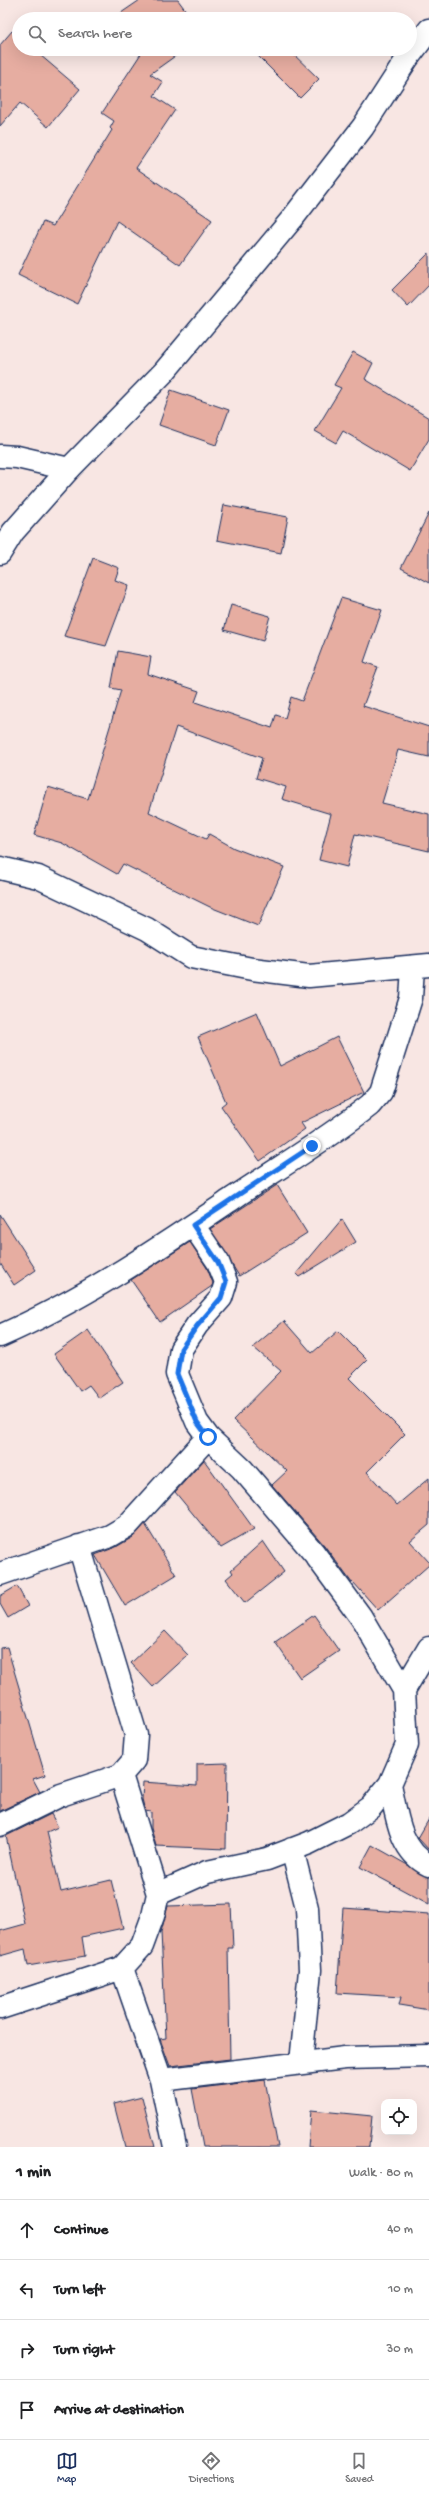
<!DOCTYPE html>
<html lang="en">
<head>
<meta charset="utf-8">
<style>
	:root { --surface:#fff; --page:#f2f2f2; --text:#202124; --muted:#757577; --line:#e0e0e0; --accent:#1b2f5e }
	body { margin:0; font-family:"Gochi Hand",sans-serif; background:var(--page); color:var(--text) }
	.controls { position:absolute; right:12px; bottom:12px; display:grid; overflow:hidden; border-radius:8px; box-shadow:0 4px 16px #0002 }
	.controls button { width:36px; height:36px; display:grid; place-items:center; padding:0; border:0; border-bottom:1px solid var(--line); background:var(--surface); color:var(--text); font:20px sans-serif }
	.stop { position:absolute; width:12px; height:12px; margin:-9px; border:3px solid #1a73e8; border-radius:50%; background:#fff }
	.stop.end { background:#1a73e8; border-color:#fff; box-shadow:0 1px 4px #0008 }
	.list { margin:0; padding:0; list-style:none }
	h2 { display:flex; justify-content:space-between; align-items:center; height:52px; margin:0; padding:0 16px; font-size:17px }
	h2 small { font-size:13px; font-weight:400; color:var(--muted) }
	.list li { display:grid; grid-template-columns:26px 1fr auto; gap:12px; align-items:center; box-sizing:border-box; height:60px; padding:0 16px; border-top:1px solid var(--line) }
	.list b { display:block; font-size:15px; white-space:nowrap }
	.list em { font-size:13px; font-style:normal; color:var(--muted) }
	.icon { flex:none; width:22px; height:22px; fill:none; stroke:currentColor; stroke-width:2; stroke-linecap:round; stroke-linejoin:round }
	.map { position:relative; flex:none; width:429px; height:2147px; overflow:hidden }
	.search { position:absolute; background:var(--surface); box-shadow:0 4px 16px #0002; left:12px; right:12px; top:12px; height:44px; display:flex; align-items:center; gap:10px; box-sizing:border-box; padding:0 14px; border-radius:22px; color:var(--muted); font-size:15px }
	.sheet { height:292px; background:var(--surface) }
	nav { display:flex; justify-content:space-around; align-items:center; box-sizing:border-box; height:56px; border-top:1px solid var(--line); background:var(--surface); font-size:11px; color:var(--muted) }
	nav a { display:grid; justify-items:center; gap:2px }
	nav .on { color:var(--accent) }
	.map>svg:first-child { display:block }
	.building { fill:#e6ada1; stroke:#1b2f5e }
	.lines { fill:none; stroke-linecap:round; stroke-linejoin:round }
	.street-casing { stroke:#1b2f5e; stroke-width:25 }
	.secondary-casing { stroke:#1b2f5e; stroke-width:25 }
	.street { stroke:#fff; stroke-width:22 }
	.secondary { stroke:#fff; stroke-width:22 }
	.route { stroke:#1a73e8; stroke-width:5 }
</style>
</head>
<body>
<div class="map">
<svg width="429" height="2147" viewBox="0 0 429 2147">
	<rect width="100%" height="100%" fill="#f8e6e3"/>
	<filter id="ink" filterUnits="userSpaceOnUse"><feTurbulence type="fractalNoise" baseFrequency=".025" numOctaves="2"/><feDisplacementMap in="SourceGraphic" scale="8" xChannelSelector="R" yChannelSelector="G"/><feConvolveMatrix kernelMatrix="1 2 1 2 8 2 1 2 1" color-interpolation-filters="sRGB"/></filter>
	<g filter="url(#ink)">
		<path class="building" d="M 140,0 L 178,0 L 192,19 L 125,19 L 121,13 Z
			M 12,31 L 19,37 L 19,49 L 33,49 L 80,89 L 48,127 L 20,103 L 0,126 L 0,45 Z
			M 144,49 L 185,49 L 150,74 L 163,82 L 154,96 L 175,110 L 136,168 L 212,220 L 180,265 L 117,221 L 77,304 L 18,275 L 43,222 L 53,226 L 112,130 L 110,128 L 114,121 L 102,113 Z
			M 251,49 L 288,49 L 319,79 L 300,98 Z
			M 429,253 L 429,285 L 408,307 L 392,290 Z
			M 353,352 L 373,363 L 365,379 L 429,418 L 429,439 L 410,471 L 343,431 L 336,443 L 315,431 L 341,388 L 334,385 Z
			M 171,390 L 229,410 L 216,445 L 159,425 Z
			M 224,505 L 288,517 L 281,553 L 217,540 Z
			M 429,513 L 429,583 L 401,568 Z
			M 93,558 L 119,568 L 115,580 L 129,585 L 106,646 L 64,636 Z
			M 341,598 L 382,610 L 364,662 L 378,667 L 363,706 L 429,727 L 429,757 L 398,750 L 382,803 L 429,814 L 429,851 L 355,834 L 347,867 L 319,860 L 331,814 L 282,799 L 286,787 L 256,778 L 262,758 L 176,727 L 149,812 L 206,839 L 209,834 L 234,848 L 284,867 L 258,926 L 210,907 L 123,864 L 117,874 L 62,843 L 34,835 L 48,787 L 88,799 L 121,690 L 111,688 L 118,651 L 151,657 L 148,674 L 199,691 L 195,702 L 272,728 L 276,715 L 285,718 L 291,697 L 302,701 Z
			M 231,605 L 270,616 L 263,641 L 224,630 Z
			M 257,1012 L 280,1066 L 337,1037 L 364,1092 L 301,1123 L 305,1129 L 260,1161 L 221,1106 L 226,1102 L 198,1037 Z
			M 277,1185 L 307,1233 L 239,1276 L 210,1229 Z
			M 0,1214 L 36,1270 L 14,1285 L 0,1263 Z
			M 342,1219 L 356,1242 L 299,1277 L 296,1274 Z
			M 190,1242 L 207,1268 L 213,1283 L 212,1286 L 160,1322 L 131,1280 Z
			M 284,1321 L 312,1353 L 338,1331 L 367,1360 L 349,1378 L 405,1434 L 367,1472 L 397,1505 L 429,1478 L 429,1525 L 410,1541 L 429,1562 L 429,1565 L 378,1610 L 353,1582 L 352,1583 L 324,1545 L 272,1485 L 287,1471 L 233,1420 L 281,1371 L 253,1347 Z
			M 88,1330 L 123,1382 L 99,1398 L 89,1385 L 80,1391 L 54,1354 Z
			M 204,1460 L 254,1529 L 221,1548 L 175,1492 Z
			M 145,1524 L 176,1575 L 125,1606 L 95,1555 L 116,1547 L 133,1537 Z
			M 263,1541 L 284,1572 L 245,1603 L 226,1579 L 233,1573 L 231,1570 Z
			M 17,1586 L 28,1606 L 8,1618 L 0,1604 L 0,1596 Z
			M 314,1615 L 339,1651 L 300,1678 L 275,1642 Z
			M 165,1631 L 188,1655 L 153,1687 L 131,1663 Z
			M 7,1647 L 45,1775 L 33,1779 L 40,1792 L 0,1811 L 0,1648 Z
			M 227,1763 L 226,1849 L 156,1846 L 151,1828 L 151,1812 L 145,1811 L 142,1799 L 143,1782 L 197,1786 L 197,1764 Z
			M 51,1814 L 58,1827 L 47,1832 L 61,1892 L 111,1880 L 123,1928 L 82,1937 L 85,1956 L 28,1966 L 25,1949 L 0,1956 L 0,1931 L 25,1924 L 6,1836 Z
			M 429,1819 L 429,1850 L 418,1838 Z
			M 372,1845 L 429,1877 L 429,1904 L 360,1867 Z
			M 231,1904 L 233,1948 L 228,1948 L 230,2059 L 170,2066 L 160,2039 L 166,2038 L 161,1932 L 168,1906 Z
			M 343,1908 L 429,1914 L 429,2010 L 399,2005 L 401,1997 L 337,1993 Z
			M 265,2080 L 278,2147 L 203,2147 L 192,2089 Z
			M 142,2097 L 155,2147 L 125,2147 L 114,2104 Z
			M 311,2110 L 372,2116 L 369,2147 L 308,2147 Z"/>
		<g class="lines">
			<g class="street-casing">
				<path id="street" d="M 0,456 L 17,457 L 69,469
					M 0,868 L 38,877 L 147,929 L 191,957 L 252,969 L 309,976 L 429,965
					M 0,1336 C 83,1300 159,1248 235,1197 C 280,1167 327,1139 370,1105 L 381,1092 L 411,998 L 413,968
					M 0,1574 L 110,1536 L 127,1526 L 208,1437 L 197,1422 L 177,1374 L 181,1349 L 197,1325 L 221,1298 L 226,1282 L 218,1262 L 193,1225
					M 404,1690 L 429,1648
					M 121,1775 L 158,1894
					M 390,1784 C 396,1812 399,1851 429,1865
					M 0,1825 L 61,1795 L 121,1775 L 134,1760 L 136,1735 L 79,1546
					M 292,1849 L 307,1908 L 310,1970 L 301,2063
					M 122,1968 L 161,2080 L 175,2147
					M 0,2008 L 122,1968 L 142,1946 L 153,1916 L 158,1894 L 207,1872 L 267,1859 L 309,1843 L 349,1823 L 371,1807 L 390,1784 L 407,1745 L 404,1690 L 361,1617 L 314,1553 L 242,1469 L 208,1437
					M 161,2080 L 345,2058 L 429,2056"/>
			</g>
			<g class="secondary-casing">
				<path id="secondary" d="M 0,553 L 13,532 L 69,469 L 164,372 L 292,219 L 363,127 L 407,59 L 429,30"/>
			</g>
			<use href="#street" class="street"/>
			<use href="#secondary" class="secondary"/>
		</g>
	</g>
	<g class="lines" filter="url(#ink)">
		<path class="route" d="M 208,1437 L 197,1422 L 177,1374 L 181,1349 L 197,1326 L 221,1298 L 226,1282 L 218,1262 L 193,1225 L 312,1146"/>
	</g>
</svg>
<div class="controls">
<button><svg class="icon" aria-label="locate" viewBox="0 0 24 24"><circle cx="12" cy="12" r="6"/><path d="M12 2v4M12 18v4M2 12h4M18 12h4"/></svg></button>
</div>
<div class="stop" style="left:208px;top:1437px"></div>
<div class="stop end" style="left:312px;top:1146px"></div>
<div class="search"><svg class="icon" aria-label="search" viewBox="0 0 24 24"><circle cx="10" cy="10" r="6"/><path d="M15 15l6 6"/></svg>Search here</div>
</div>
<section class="sheet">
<h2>1 min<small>Walk · 80 m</small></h2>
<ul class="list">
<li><svg class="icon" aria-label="ahead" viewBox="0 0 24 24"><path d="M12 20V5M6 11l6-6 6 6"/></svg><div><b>Continue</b></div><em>40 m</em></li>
<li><svg class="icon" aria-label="left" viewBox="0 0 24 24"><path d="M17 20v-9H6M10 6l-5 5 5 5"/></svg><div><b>Turn left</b></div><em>10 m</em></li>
<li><svg class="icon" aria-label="right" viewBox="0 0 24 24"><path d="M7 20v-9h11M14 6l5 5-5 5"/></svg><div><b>Turn right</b></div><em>30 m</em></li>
<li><svg class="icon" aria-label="arrive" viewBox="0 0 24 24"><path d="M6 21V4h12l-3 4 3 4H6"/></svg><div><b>Arrive at destination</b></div></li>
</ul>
</section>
<nav>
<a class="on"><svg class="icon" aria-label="map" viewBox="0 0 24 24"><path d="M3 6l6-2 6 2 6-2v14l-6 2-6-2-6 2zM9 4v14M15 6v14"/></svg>Map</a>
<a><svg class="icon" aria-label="directions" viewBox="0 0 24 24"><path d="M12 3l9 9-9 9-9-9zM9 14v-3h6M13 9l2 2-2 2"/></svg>Directions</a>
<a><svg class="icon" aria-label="saved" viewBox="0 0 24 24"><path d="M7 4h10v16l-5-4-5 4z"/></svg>Saved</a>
</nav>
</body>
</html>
